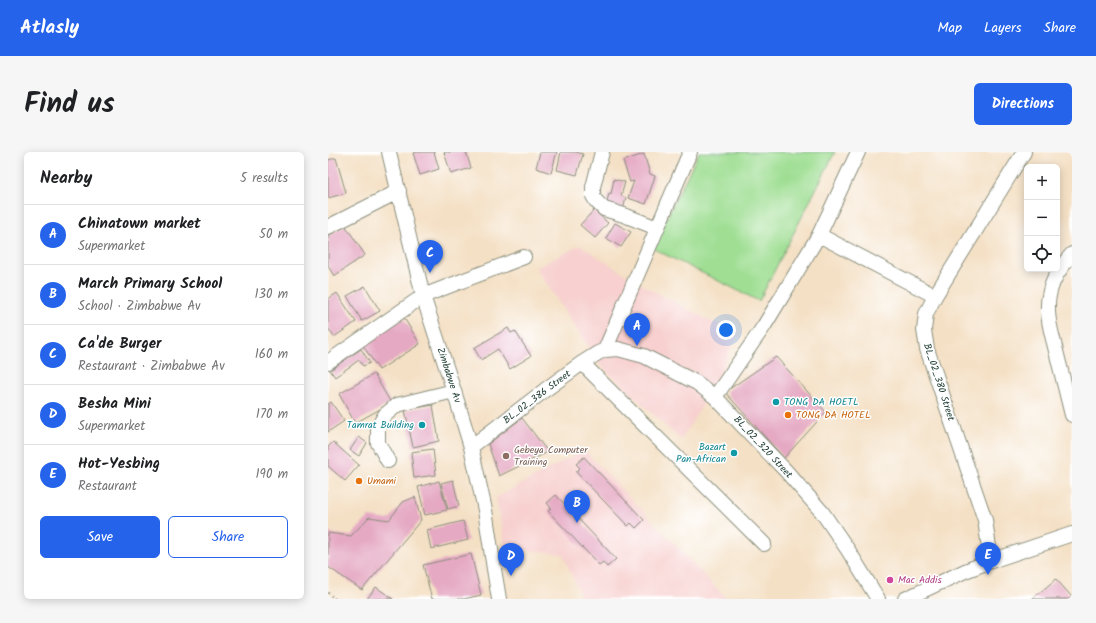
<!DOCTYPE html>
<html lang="en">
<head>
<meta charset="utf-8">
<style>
	:root { --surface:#fff; --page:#f6f6f6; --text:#202124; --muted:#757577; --line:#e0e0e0; --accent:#2563eb }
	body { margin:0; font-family:Kalam,sans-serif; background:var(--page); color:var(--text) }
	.controls { position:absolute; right:12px; top:12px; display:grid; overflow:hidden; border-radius:6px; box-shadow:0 2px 10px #0003 }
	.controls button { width:36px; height:36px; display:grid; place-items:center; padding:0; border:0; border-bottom:1px solid var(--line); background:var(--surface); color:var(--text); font:20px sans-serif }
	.you { position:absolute; left:398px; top:178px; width:14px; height:14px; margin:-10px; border:3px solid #fff; border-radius:50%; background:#1a73e8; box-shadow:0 0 0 6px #1a73e833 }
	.badge { display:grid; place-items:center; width:26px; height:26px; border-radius:50%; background:var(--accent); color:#fff; font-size:13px; font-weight:700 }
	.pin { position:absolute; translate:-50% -33px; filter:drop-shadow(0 1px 2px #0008) }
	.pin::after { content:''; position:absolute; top:21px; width:14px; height:12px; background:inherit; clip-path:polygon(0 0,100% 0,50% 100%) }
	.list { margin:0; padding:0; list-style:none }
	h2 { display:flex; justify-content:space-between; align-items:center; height:52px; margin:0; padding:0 16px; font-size:17px }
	h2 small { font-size:13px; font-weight:400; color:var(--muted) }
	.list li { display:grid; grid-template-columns:26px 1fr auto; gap:12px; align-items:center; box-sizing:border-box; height:60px; padding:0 16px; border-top:1px solid var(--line) }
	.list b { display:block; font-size:15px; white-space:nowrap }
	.list p { margin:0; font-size:13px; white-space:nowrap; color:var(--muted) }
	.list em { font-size:13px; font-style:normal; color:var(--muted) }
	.actions { display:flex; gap:8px; padding:12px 16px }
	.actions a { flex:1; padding:9px 0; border:1px solid var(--accent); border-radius:6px; text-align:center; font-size:14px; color:var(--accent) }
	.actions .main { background:var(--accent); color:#fff }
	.icon { flex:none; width:22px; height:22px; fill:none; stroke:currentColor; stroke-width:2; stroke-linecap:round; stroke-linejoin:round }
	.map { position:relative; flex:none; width:744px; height:447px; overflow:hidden; border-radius:6px }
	header { display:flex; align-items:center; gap:24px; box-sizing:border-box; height:56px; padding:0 20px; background:var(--accent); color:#fff }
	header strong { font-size:19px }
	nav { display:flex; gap:22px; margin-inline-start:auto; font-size:14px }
	.intro { display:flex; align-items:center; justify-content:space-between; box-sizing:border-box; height:96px; padding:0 24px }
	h1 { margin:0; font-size:28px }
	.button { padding:10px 18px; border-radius:6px; background:var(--accent); color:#fff; font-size:14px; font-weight:700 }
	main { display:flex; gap:24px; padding:0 24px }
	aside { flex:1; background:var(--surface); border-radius:6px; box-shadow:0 2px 10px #0003 }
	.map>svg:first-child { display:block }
	.built { fill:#f7d0cf }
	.green { fill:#9fde93; stroke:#5f8e64 }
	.building { fill:#e5a9c3 }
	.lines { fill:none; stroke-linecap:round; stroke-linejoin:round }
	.minor-casing { stroke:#8a8e7c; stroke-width:16 }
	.path { stroke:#8a8e7c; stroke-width:2.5; stroke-dasharray:1 3; stroke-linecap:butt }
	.minor { stroke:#fff; stroke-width:14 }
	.culture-dot { fill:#0f9aa8; stroke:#fff; stroke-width:1.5 }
	.food-dot { fill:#e8710a; stroke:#fff; stroke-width:1.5 }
	.education-dot { fill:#8d6e63; stroke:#fff; stroke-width:1.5 }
	.hotel-dot { fill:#d1479c; stroke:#fff; stroke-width:1.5 }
	.labels { text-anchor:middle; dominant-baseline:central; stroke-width:3; stroke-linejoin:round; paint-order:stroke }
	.street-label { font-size:10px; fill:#1f3d34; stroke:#fff }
	.culture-label { font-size:10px; fill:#0d838f; stroke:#fff; text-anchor:end }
	.food-label { font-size:10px; fill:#c56008; stroke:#fff; text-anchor:start }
	.education-label { font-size:10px; fill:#785e54; stroke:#fff; text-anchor:start }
	.hotel-label { font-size:10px; fill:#b23c85; stroke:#fff; text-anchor:start }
</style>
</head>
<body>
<header>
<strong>Atlasly</strong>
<nav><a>Map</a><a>Layers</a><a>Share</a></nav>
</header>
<div class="intro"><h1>Find us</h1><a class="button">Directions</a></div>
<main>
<aside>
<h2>Nearby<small>5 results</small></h2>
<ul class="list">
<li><span class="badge">A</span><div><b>Chinatown market</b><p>Supermarket</p></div><em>50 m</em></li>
<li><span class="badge">B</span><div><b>March Primary School</b><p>School · Zimbabwe Av</p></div><em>130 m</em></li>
<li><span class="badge">C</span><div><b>Ca'de Burger</b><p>Restaurant · Zimbabwe Av</p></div><em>160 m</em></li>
<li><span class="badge">D</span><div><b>Besha Mini</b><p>Supermarket</p></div><em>170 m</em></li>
<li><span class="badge">E</span><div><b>Hot-Yesbing</b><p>Restaurant</p></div><em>190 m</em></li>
</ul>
<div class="actions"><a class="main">Save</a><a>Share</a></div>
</aside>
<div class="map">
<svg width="744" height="447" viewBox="0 0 744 447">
	<rect width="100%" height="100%" fill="#fff"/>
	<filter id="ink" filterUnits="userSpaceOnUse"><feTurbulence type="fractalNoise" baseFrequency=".025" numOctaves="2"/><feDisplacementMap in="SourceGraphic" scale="8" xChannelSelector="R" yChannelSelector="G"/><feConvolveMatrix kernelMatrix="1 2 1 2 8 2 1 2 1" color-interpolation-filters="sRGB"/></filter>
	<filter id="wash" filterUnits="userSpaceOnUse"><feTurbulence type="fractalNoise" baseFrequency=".012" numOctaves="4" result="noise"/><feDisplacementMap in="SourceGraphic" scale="16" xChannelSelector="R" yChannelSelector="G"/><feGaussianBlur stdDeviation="0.9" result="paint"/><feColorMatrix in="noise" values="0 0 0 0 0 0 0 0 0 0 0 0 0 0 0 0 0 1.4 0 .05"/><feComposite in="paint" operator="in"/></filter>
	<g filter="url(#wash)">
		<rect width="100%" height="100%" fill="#f4e0c5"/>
		<path class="built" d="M 252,93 L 310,131 L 409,183 L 386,234 L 353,288 L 273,214 L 208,116 Z
			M 256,298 L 399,447 L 254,447 L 235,402 L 177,396 L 168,346 Z"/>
		<path class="green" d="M 371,0 L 507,0 L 431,149 L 324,96 Z"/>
		<g id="blocks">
			<path class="building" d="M 88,0 L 106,0 L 111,17 L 92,23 L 85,1 Z
				M 116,0 L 138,0 L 143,16 L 123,22 Z
				M 212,0 L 229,0 L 223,21 L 208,16 Z
				M 233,0 L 248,0 L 255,2 L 249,23 L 229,18 Z
				M 316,2 L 322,22 L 327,24 L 318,52 L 300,46 L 306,29 L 302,30 L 295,9 Z
				M 8,6 L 18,41 L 0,46 L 0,8 Z
				M 286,27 L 297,30 L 293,44 L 298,46 L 295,58 L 278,54 L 281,41 L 283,42 Z
				M 266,58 L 280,71 L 267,86 L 252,73 Z
				M 287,71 L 303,80 L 293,95 L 278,86 Z
				M 17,73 L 37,103 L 6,124 L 0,114 L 0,84 Z
				M 37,134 L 52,159 L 34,169 L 19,144 Z
				M 9,141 L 28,170 L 6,185 L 0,176 L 0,147 Z
				M 76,166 L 92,192 L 51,218 L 34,192 Z
				M 180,176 L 183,181 L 187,179 L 203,204 L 182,217 L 170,197 L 153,208 L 146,196 Z
				M 33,197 L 42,211 L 35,214 L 31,208 L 7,225 L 2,218 Z
				M 448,205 L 498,260 L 456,306 L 397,240 Z
				M 46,222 L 63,251 L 27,271 L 11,242 Z
				M 3,250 L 16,269 L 0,280 L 0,252 Z
				M 105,253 L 111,289 L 85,295 L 77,258 Z
				M 194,266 L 220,300 L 171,324 L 160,292 Z
				M 31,285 L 39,291 L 31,304 L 22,298 Z
				M 5,290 L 31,313 L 17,329 L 0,314 L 0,295 Z
				M 105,297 L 108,323 L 86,326 L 83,300 Z
				M 256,305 L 316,368 L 308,376 L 303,371 L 300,374 L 248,320 L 252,316 L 248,312 Z
				M 125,328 L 131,354 L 120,357 L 113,331 Z
				M 111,329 L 119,358 L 97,363 L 90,335 Z
				M 228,343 L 288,407 L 279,415 L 275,410 L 271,413 L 220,359 L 223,356 L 219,351 Z
				M 87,345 L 93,368 L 34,438 L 0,415 L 0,381 L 23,384 L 41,365 L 61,368 L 75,350 Z
				M 135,369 L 140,388 L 103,397 L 99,378 Z
				M 143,402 L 153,443 L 136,447 L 104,447 L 95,413 Z
				M 728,427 L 744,445 L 744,447 L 704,447 Z
				M 48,435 L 65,447 L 39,447 Z"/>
		</g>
	</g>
	<g filter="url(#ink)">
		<use href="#blocks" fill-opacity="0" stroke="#8a8e7c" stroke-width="1"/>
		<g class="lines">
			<g class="minor-casing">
				<path id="minor" d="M 61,0 L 95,144 L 126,239 L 143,295 L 157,358 L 166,417 L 171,447
					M 274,0 L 265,35 L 265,44 L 268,49 L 276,57 L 296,63 L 329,76
					M 0,75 L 71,39
					M 491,83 L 607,144
					M 744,102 C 735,112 725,126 722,139 C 716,160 724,182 729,203 C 734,223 739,243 744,263
					M 277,198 L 362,0
					M 0,210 L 95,144 L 196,105
					M 254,211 L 436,392
					M 387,245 L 436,174 L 491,83 L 530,0
					M 143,295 L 217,238 L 254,211 L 270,201 L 277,198 L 290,197 L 316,204 L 369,231 L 387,245 L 458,319 L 494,360 L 520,398 L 550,447
					M 60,309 L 50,291 L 50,275 L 57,263 L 69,253 L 126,239
					M 663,409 L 657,368 L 599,197 L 596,178 L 598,162 L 607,144 L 696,0
					M 577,447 L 637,419 L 663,409 L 744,382"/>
			</g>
			<path class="path" d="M 0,441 L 7,447"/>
			<use href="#minor" class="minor"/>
		</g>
	</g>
	<g class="culture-dot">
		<circle cx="448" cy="250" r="4"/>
		<circle cx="94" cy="273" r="4"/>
		<circle cx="406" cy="301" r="4"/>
	</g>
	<g class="food-dot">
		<circle cx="460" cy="263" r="4"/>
		<circle cx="31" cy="329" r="4"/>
	</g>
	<circle class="education-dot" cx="178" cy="304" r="4"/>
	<circle class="hotel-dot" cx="562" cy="428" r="4"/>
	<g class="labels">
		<g class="street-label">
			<text transform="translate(121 223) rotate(72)">Zimbabwe Av</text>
			<text transform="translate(611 230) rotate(72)">BL_02_380 Street</text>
			<text transform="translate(209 245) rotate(-37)">BL_02_386 Street</text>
			<text transform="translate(435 295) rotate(47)">BL_02_320 Street</text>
		</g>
		<g class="culture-label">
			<text x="456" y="250" text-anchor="start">TONG DA HOETL</text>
			<text x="86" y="273">Tamrat Building</text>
			<text x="398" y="295">Bazart<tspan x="398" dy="12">Pan-African</tspan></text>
		</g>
		<g class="food-label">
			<text x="468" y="263">TONG DA HOTEL</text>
			<text x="39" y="329">Umami</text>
		</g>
		<g class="education-label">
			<text x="186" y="298">Gebeya Computer<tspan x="186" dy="12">Training</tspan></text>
		</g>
		<g class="hotel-label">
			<text x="570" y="428">Mac Addis</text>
		</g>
	</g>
</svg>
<div class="controls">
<button>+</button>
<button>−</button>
<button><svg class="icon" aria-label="locate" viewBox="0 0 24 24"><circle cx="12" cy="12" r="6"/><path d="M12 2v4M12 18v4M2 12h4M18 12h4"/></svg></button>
</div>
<div class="you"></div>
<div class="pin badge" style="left:309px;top:194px">A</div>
<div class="pin badge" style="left:249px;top:371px">B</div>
<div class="pin badge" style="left:102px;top:121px">C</div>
<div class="pin badge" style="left:183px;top:424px">D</div>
<div class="pin badge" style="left:660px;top:423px">E</div>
</div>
</main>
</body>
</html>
